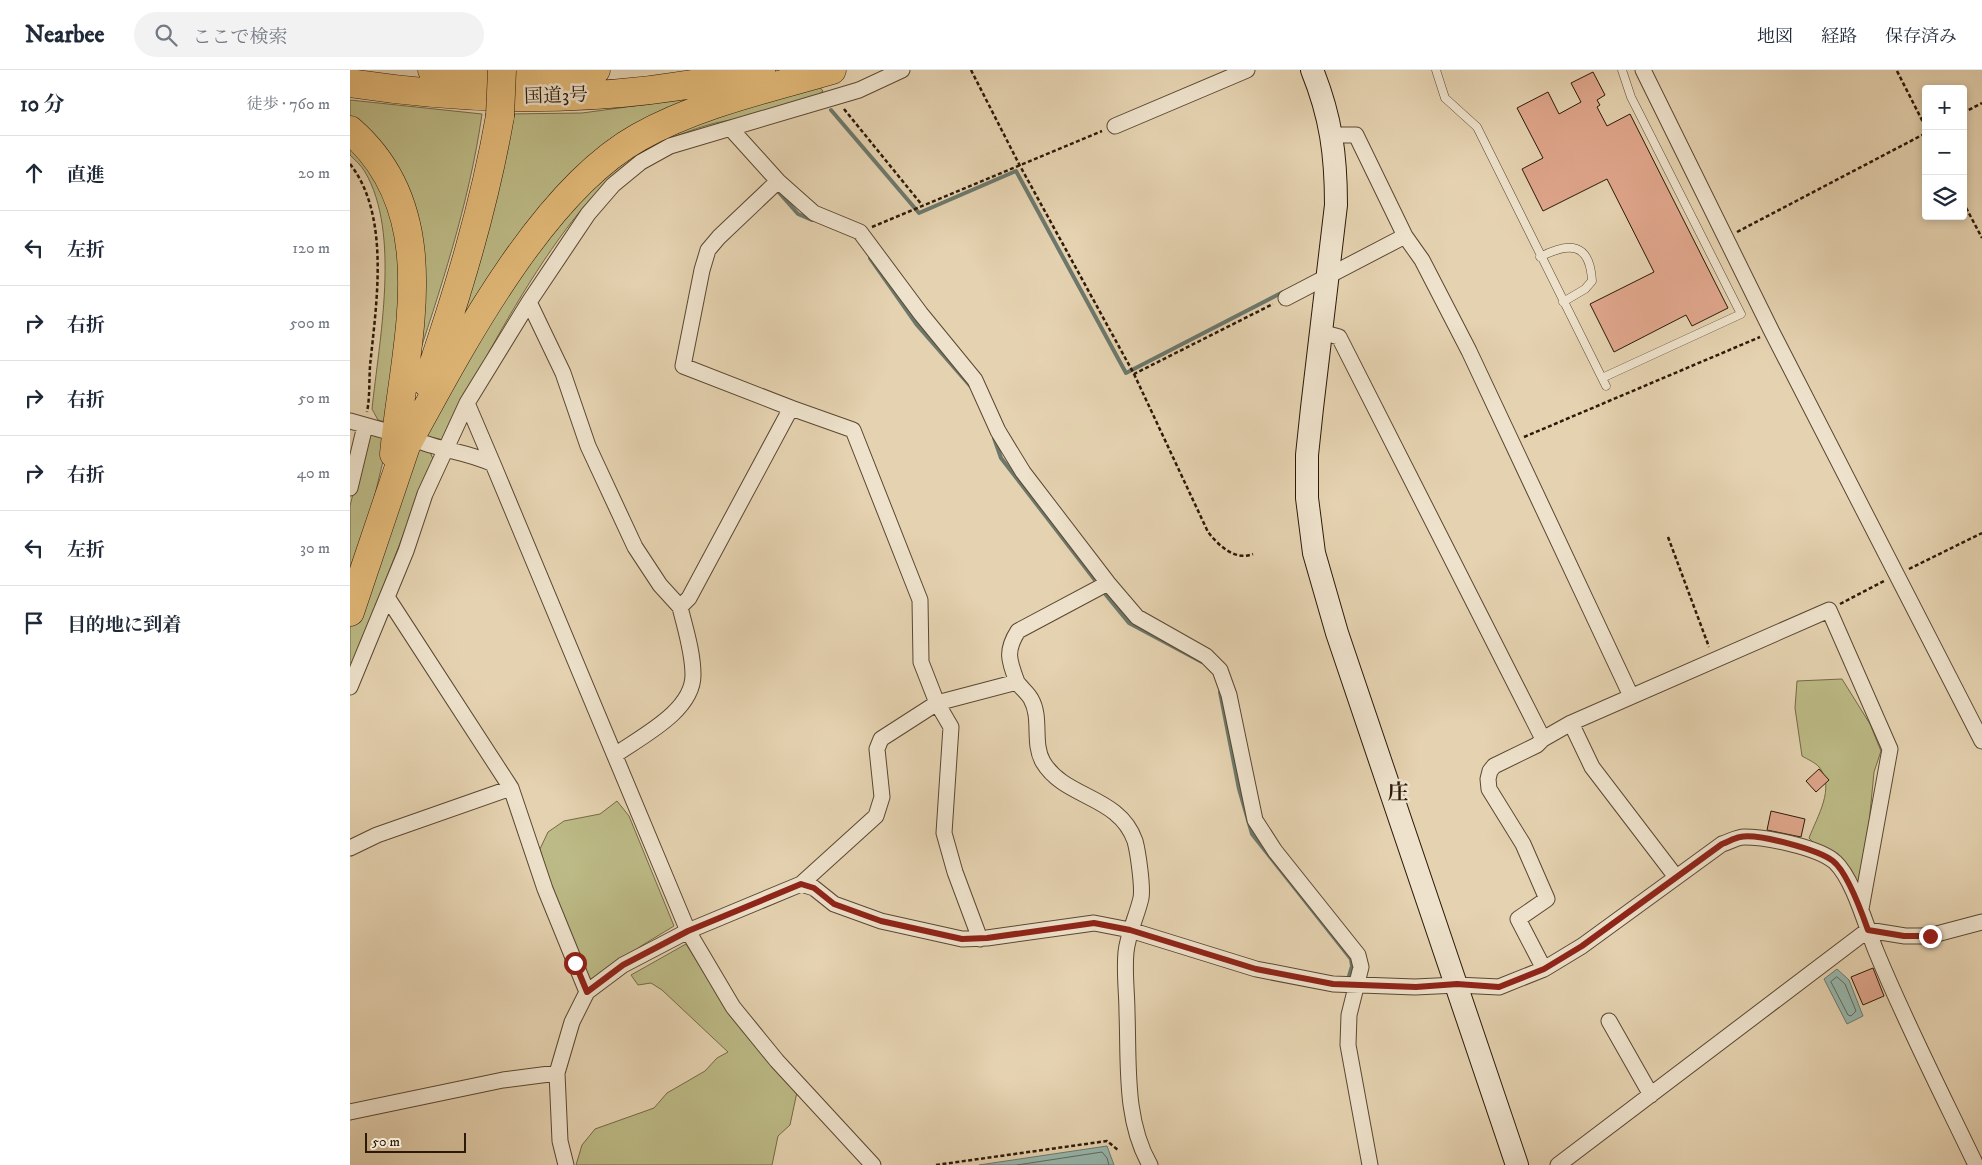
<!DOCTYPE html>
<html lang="ja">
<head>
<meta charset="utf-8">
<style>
	:root { --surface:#fff; --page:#f2f2f3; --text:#1f2937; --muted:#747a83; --line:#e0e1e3 }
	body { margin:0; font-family:"IM FELL DW Pica","Noto Serif JP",serif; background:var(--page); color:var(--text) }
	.controls { position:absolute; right:15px; top:15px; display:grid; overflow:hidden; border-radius:5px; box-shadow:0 2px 8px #0003 }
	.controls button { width:45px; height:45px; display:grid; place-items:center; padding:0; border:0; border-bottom:1px solid var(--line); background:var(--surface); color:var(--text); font:25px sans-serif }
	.scale { position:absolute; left:15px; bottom:12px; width:101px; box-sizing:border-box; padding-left:5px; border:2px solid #2c1907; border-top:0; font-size:14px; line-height:18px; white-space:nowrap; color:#2c1907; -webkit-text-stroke:4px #eee2cc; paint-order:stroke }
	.stop { position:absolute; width:15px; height:15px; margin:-11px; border:4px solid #8f2418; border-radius:50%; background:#fff }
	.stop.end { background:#8f2418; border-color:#fff; box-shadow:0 1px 5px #0008 }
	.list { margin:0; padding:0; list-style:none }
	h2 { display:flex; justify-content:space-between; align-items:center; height:65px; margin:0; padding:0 20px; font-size:21px }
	h2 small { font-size:16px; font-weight:400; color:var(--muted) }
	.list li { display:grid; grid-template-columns:32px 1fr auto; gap:15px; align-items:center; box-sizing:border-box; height:75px; padding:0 20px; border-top:1px solid var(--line) }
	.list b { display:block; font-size:19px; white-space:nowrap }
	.list em { font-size:16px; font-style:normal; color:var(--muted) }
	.icon { flex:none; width:28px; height:28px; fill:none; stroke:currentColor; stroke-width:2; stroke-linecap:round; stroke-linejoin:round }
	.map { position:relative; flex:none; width:1632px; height:1095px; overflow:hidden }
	header { display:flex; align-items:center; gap:30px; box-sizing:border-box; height:70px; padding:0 25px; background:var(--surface); border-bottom:1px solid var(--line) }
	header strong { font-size:24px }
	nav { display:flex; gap:28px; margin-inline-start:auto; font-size:18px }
	.search { width:350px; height:45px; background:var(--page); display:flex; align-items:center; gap:12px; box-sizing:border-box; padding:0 18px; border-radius:28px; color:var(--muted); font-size:19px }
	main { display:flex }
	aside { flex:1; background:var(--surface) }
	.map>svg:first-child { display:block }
	.green { fill:#bcba86; stroke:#746a46 }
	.water { fill:#96b7ae; stroke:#6c786b }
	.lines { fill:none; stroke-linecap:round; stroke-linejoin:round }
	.shore { stroke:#61685a; stroke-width:1 }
	.stream { stroke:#6c786b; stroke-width:4 }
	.building { fill:#e0a68c; stroke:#2c1907 }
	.lane-casing { stroke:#5a4731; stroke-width:9 }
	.street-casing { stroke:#5a4731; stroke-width:17 }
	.secondary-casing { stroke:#2c1907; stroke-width:24 }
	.highway-casing { stroke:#2c1907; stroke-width:29 }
	.path { stroke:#2c1907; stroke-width:2.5; stroke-dasharray:4 2.5; stroke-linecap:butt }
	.lane { stroke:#eee2cc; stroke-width:8 }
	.street { stroke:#eee2cc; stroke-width:15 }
	.secondary { stroke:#eee2cc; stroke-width:22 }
	.highway { stroke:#e2b978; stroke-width:28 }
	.highway-bridge-casing { stroke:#2c1907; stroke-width:29; stroke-linecap:butt }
	.highway-bridge { stroke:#e2b978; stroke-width:28 }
	.route { stroke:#8f2418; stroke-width:6 }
	.labels { text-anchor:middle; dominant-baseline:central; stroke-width:5; stroke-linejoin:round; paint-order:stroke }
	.street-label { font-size:19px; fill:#2c1907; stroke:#eee2cc }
	.quarter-label { font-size:21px; font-weight:bold; fill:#2c1907; stroke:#eee2cc }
</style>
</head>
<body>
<header>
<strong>Nearbee</strong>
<div class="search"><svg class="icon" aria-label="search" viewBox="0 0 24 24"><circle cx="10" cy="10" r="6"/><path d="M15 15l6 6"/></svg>ここで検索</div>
<nav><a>地図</a><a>経路</a><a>保存済み</a></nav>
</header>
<main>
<aside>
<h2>10 分<small>徒歩 · 760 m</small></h2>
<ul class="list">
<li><svg class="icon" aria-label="ahead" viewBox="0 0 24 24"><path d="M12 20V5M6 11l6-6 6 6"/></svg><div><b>直進</b></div><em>20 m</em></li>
<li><svg class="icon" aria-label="left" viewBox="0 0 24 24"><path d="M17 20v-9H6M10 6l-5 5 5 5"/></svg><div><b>左折</b></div><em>120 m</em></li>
<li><svg class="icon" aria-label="right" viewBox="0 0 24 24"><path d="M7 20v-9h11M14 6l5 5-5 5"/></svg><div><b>右折</b></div><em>500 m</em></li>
<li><svg class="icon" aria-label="right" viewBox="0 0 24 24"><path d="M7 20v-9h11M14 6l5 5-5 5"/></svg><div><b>右折</b></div><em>50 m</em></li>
<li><svg class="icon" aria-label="right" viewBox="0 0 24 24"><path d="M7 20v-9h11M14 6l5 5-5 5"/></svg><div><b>右折</b></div><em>40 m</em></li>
<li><svg class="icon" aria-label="left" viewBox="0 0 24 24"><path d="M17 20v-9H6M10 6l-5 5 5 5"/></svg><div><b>左折</b></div><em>30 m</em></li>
<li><svg class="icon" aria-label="arrive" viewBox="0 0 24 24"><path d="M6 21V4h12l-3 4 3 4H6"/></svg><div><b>目的地に到着</b></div></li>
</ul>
</aside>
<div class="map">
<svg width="1632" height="1095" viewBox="0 0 1632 1095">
	<rect width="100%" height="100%" fill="#e5d2b0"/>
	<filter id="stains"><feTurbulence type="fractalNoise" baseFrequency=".004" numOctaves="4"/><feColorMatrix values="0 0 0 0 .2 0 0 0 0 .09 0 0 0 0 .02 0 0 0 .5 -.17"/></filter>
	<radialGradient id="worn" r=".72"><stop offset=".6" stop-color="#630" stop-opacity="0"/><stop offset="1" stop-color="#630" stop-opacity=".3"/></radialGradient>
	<path class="green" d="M 467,14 L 473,21 C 446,45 393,45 358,55 C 344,59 329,65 315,70 C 224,107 138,284 92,370 L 72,365 L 109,293 L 211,145 L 301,67 Z
		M 373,24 L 276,69 L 115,261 L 104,253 L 157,44 L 232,43 Z
		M 0,30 L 132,44 C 119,135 90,220 62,306 L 66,184 L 0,53 Z
		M 0,67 L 10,76 L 54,168 L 39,353 L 28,350 L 22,339 C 29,271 51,163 15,102 C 11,95 5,90 0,85 Z
		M 25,364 L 36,368 L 37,374 L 23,433 L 0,499 L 0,436 L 17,367 Z
		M 65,377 L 80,382 L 83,389 L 0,601 L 0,556 L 40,439 Z
		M 1492,609 L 1520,654 L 1531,681 L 1524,702 L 1513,816 L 1507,819 L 1459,768 C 1467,747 1486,717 1469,697 C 1466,693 1457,689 1452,686 L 1445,638 L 1447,611 Z
		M 267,731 L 279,746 L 324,856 L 291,876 L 246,909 L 237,909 L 210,846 L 190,779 L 198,762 L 214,751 L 250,744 Z
		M 336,874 L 372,931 L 447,1022 L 440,1055 L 428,1066 L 422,1095 L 226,1095 L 232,1075 L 245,1059 L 304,1038 L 317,1023 L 355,1001 L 367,988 L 378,982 L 312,920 L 301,913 L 288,915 L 281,905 Z"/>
	<path class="water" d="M 1487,899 L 1499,910 L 1513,946 L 1497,954 L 1474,909 Z
		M 757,1076 L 764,1095 L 629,1095 Z"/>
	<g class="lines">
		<path class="shore" d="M 1487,907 L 1495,914 L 1506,941 L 1501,946 L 1498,945 L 1481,912 Z
			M 667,1095 L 752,1082 L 757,1088 L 759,1095"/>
		<path class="stream" d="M 481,40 L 569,143 L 666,101 L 776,303 L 933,222
			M 425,118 L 448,144 L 462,150
			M 520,188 L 567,255 L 622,318
			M 644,368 L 651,388 L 748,514
			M 752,520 L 779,553 L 852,592
			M 870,622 L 889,719 L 902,764 L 1001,889 L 1002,896 L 999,906"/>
	</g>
	<path class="building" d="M 1243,2 L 1255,25 L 1247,30 L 1250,35 L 1247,37 L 1257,56 L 1280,44 L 1378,238 L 1342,256 L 1336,245 L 1264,282 L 1240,234 L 1304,202 L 1257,109 L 1193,141 L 1172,99 L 1193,88 L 1167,38 L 1198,22 L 1209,44 L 1231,32 L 1221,13 Z
		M 1469,699 L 1479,710 L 1466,722 L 1456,711 Z
		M 1421,741 L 1455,749 L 1451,767 L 1417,760 Z
		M 1523,898 L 1534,926 L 1513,935 L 1501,907 Z"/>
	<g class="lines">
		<g class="lane-casing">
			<path id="lane" d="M 1086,0 L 1095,28 L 1127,57 L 1256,316
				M 1190,187 C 1219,172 1240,172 1242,211 L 1235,219 L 1213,232
				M 1252,308 L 1391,244 L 1281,27 L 1272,0"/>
		</g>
		<g class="street-casing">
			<path id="street" d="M 1293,0 L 1422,262 L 1632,671
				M 765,56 L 897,0
				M 381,59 L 428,111 L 464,143 L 510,162 L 571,244 L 625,310 L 648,361 L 673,402 L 758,513 L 787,547 L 856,586 L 870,600 L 879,625 L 905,750 L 925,781 L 1008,885 L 1011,897 L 999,945 L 998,975 L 1020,1095
				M 983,65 L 1006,65 L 1055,166 L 1072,190 L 1119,281 L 1281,626
				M 936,228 L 1055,166
				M 179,232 L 213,303 L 238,376 L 285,477 L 310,515 L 330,537
				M 971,262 L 989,267 L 1193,669
				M 117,333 L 143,394
				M 441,338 L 503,360 L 570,530 L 571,592 L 587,633 L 601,657 L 594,763 L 605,802 L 630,869
				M 0,351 L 39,362
				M 74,373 C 97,381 121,383 143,394 L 338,861 L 383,937 L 427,991 L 523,1095
				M 0,418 L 15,356
				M 37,527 L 161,718 L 195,819 L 237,922
				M 667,612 C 671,618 678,623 681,629 C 692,648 682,673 693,692 C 715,729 769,725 785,771 C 788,782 793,817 791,828 C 787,846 778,863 776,882 C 774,902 777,923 777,943 C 779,993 774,1050 800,1095
				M 0,617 L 56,481 L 75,424 L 117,333 L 179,232 L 238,144 L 263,115 L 291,92 L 320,76 L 509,20 L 552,0
				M 1221,653 L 1242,697 L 1326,807
				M 265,685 C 292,666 343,641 343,605 C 343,582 335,558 330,537 L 339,528 L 441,338 L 333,296 L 352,200 L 358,180 L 369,167 L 428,111
				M 0,778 L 27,765 L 161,718
				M 451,814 L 464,818 L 484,834 L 531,851 L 612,869 L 637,868 L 744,853 L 780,860 L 906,899 L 983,914 L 1065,917 L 1107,915 L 1149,917 L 1194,899 L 1232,876 L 1372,774 C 1379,772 1387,767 1394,767 C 1416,767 1468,777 1485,792 C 1504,810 1516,857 1526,881 C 1556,954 1592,1024 1626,1095
				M 1194,899 L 1168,849 L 1197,829 L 1173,774 L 1139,719 L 1138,709 L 1140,701 L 1144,696 L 1187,675 L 1193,669 L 1221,653 L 1479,540 L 1540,679 L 1511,839
				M 1259,951 L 1301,1025
				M 0,1042 L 153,1010 L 207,1003
				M 216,1095 L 210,1071 L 207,1003 L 222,952 L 237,922 L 273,895 L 338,861 L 451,814 L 526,746 L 532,727 L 527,679 L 531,669 L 587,633 L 667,612 C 659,591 655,581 668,561 L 758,513
				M 1208,1095 L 1518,860 L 1555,866 L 1579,866 L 1632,852"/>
		</g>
		<g class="secondary-casing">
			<path id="secondary" d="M 962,0 C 981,47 986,85 986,135 L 962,338 L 957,385 L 957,428 L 964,483 L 987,563 L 1167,1095"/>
		</g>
		<g class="highway-casing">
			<path id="highway" d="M 82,0 L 174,4 L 246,0
				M 0,13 C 137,34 276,33 411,0
				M 0,60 C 97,144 54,274 44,384
				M 77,313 C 107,225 134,138 150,46
				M 55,378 C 108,281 190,122 289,67 C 348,34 417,19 482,0
				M 0,542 L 61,361"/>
		</g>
		<path class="path" d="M 621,0 L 669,94 L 784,304 L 923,234
			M 1547,1 L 1576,58
			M 494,39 L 572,135
			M 1613,43 L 1632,33
			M 0,94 C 41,146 26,235 20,296 C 19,311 20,327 17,342
			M 1613,132 L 1632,168
			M 522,157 L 752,61
			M 1387,162 L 1576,63
			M 784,304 L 858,462 C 869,476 885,491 903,484
			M 1174,367 L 1410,267
			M 1318,467 L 1359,577
			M 1559,499 L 1632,463
			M 1490,534 L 1534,511
			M 586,1095 L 757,1071 L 768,1080"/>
		<use href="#lane" class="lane"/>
		<use href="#street" class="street"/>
		<use href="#secondary" class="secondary"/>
		<use href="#highway" class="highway"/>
		<g class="highway-bridge-casing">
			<path id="highway-bridge" d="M 150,46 L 152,0"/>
		</g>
		<use href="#highway-bridge" class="highway-bridge"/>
	</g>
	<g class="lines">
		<path class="route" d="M 225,893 L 237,922 L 273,895 L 338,861 L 451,814 L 464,818 L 484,834 L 531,851 L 612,869 L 637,868 L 744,853 L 780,860 L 906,899 L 983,914 L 1066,917 L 1107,914 L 1149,917 L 1194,899 L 1232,876 L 1372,774 C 1378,772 1384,768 1390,767 C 1408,763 1469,780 1483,791 C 1497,802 1512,843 1518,860 L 1554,866 L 1580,866"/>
	</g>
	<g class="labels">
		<g class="street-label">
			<text transform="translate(206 26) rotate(-2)">国道3号</text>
		</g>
		<g class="quarter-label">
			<text x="1048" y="723">庄</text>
		</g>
	</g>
	<rect width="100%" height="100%" filter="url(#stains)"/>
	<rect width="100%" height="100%" fill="url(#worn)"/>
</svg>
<div class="controls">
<button>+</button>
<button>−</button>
<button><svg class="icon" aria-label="layers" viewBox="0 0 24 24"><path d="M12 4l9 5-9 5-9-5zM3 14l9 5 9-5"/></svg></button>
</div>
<div class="scale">50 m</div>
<div class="stop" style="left:225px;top:893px"></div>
<div class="stop end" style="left:1580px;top:866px"></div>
</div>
</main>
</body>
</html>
